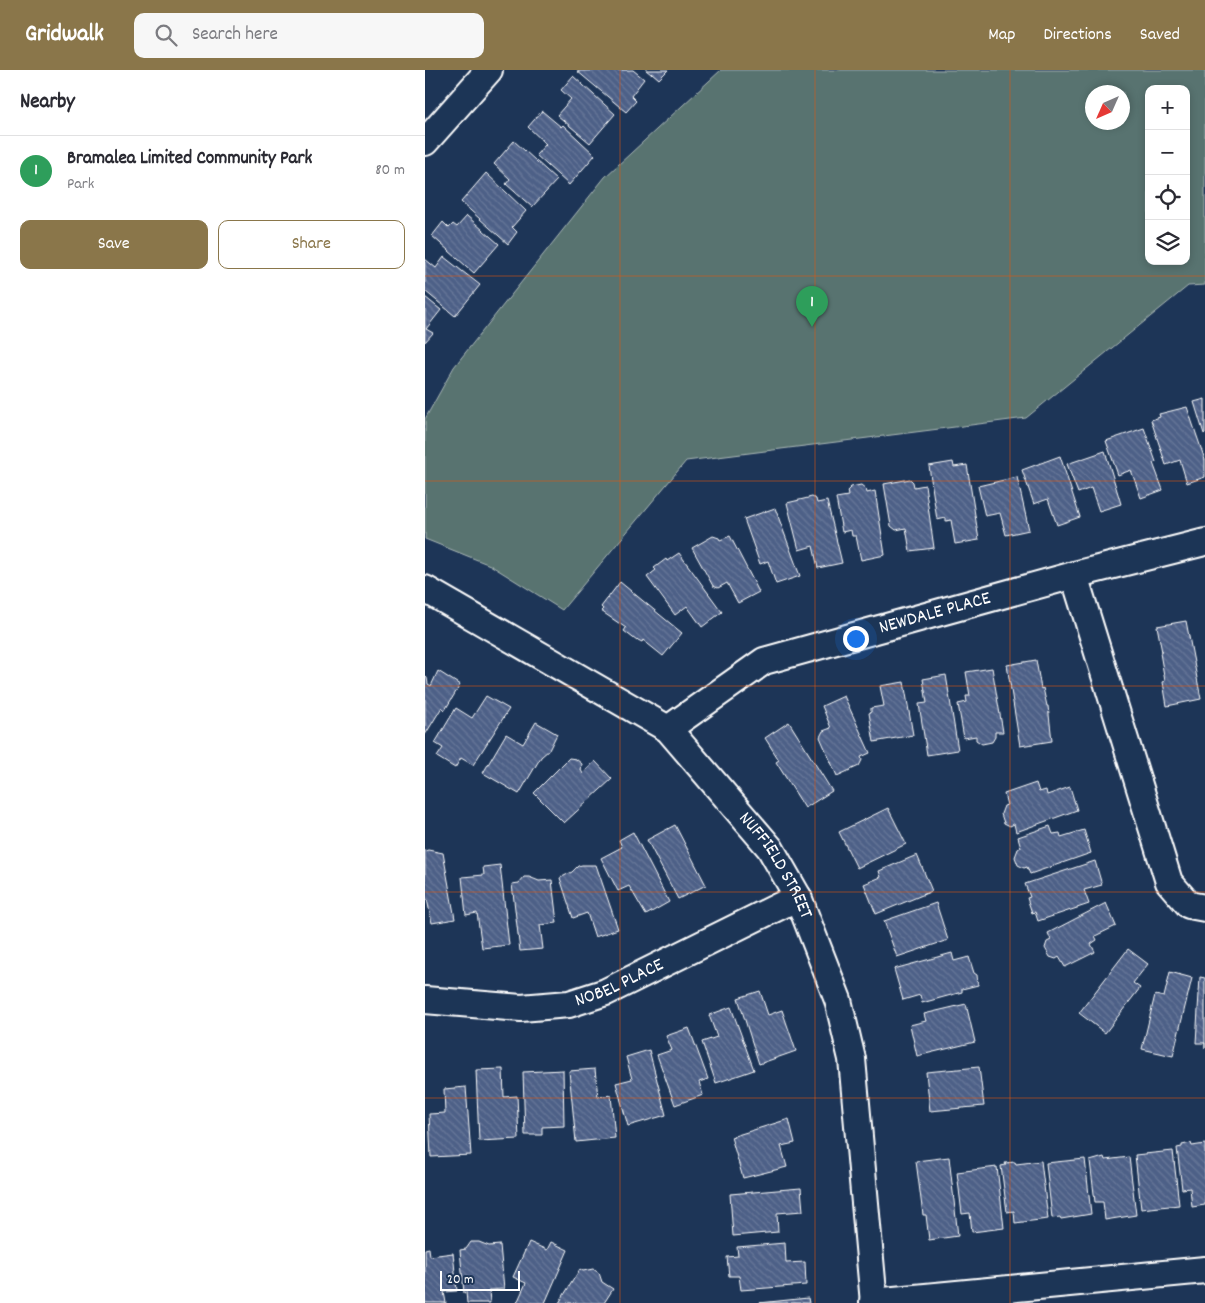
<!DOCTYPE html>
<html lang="en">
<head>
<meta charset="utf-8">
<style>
	:root { --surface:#fff; --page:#f7f7f7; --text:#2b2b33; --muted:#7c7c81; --line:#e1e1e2; --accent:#8a764a }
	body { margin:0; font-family:Dekko,sans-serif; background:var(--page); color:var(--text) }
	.controls { position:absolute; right:15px; top:15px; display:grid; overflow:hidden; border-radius:10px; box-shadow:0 2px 8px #0003 }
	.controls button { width:45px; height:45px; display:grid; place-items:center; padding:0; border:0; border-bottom:1px solid var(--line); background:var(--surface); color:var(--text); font:25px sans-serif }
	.compass { position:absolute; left:660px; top:15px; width:45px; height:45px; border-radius:50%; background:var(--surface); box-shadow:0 2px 8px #0003; rotate:225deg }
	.scale { position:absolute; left:15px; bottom:12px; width:80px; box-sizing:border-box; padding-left:5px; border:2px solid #fff; border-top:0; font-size:14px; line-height:18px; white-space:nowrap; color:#fff; -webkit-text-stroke:4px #1d3557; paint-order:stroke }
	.you { position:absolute; left:430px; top:568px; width:18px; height:18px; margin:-12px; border:4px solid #fff; border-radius:50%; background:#1a73e8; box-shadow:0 0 0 8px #1a73e833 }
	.badge { display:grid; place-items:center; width:32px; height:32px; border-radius:50%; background:var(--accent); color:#fff; font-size:16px; font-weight:700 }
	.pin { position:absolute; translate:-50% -41px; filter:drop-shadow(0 1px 2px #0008) }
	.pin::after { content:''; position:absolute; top:26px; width:18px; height:15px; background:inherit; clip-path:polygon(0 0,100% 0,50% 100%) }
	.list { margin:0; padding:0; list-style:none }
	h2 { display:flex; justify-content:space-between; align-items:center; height:65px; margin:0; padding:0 20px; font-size:21px }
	h2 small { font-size:16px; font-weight:400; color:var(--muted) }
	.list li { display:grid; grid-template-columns:32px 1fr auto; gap:15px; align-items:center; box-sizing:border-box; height:70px; padding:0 20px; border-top:1px solid var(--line) }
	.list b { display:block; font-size:19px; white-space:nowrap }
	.list p { margin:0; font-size:16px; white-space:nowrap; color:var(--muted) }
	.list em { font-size:16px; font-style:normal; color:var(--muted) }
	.actions { display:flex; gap:10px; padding:15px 20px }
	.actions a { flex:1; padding:11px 0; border:1px solid var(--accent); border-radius:10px; text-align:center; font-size:18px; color:var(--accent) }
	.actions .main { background:var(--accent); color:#fff }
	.icon { flex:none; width:28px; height:28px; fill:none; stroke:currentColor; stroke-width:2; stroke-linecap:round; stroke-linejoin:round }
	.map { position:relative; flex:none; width:780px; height:1233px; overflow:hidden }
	header { display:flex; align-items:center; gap:30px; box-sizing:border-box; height:70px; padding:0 25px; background:var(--accent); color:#fff }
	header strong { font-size:24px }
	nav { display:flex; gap:28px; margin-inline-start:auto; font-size:18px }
	.search { width:350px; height:45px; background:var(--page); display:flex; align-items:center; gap:12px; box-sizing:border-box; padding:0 18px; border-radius:10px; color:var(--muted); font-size:19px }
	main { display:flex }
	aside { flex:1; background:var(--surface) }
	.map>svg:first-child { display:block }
	.green { fill:#58736f; stroke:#acb9b7; fill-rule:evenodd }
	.building { fill:url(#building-back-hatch); stroke:#fff }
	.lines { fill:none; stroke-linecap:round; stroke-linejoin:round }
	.street-casing { stroke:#fff; stroke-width:30 }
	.street { stroke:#1d3557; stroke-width:26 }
	.grid { fill:none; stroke:#e8590c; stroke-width:1; stroke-opacity:0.55 }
	.labels { text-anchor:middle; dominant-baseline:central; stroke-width:4.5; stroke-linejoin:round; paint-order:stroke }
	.street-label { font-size:19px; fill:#fff; stroke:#1d3557 }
</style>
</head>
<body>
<header>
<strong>Gridwalk</strong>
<div class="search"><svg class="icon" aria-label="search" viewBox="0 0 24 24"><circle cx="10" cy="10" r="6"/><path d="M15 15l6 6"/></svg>Search here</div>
<nav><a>Map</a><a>Directions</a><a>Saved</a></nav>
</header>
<main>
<aside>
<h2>Nearby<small></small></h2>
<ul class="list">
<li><span class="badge" style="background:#2e9e5b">1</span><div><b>Bramalea Limited Community Park</b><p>Park</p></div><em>80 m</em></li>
</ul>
<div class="actions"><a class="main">Save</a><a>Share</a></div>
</aside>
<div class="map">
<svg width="780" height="1233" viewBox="0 0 780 1233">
	<defs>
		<pattern id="building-back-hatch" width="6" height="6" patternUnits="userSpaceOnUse" patternTransform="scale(1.25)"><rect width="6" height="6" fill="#4d6087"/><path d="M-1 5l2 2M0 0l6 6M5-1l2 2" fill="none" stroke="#687899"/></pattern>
	</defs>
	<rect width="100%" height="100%" fill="#1d3557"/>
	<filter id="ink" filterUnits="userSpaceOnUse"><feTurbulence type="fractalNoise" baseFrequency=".02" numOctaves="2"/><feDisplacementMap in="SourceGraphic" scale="10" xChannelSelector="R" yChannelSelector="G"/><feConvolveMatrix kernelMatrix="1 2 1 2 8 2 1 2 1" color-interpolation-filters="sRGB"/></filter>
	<g filter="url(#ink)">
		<path class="green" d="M 296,0 L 780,0 L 780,215 L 763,216 L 601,348 L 261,391 L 137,540 L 65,495 L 0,469 L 0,349 L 29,297 L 180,107 ZM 724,19 L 761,19 L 761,191 L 724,191 ZM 668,22 L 698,22 L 698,52 L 668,52 Z"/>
		<path class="building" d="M 208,0 L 219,9 L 206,26 L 211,31 L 201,42 L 152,1 Z
			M 221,0 L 243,0 L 234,9 L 227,3 L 226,4 Z
			M 148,6 L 190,44 L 165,73 L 132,45 L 146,29 L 136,20 Z
			M 117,41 L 136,57 L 138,55 L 170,85 L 144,115 L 111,85 L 121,74 L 103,57 Z
			M 89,71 L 132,110 L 107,137 L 81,114 L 85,109 L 69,94 Z
			M 61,103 L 101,141 L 87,157 L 92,162 L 83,174 L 36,132 Z
			M 42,146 L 74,174 L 49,203 L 7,166 L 18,152 L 24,158 L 28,154 L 32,157 Z
			M 19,187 L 55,215 L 30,246 L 0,221 L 0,189 L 11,198 Z
			M 0,227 L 16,240 L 1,259 L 8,263 L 0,272 Z
			M 780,329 L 780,363 L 779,364 L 769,332 Z
			M 762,337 L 780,390 L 780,407 L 762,413 L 755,390 L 741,395 L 726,350 L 735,347 L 734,344 Z
			M 719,358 L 731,392 L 728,393 L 738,420 L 716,428 L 706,400 L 693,405 L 681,371 Z
			M 680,381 L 696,434 L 674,441 L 666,418 L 653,423 L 642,394 Z
			M 635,386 L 655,447 L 632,455 L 623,429 L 609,434 L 597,400 Z
			M 528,392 L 529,397 L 542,395 L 554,470 L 530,474 L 526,450 L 521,451 L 521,448 L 512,450 L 504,396 Z
			M 592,407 L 604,460 L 581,465 L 575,443 L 560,446 L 553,416 Z
			M 485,409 L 488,412 L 489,417 L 500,415 L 509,478 L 485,481 L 481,458 L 471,460 L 466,456 L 459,414 Z
			M 436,415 L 441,419 L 442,423 L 450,421 L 460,485 L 436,490 L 431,466 L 427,466 L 426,460 L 417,462 L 411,428 L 423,426 L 422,421 L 426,417 Z
			M 387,427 L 391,429 L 392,433 L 402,431 L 417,493 L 393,498 L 388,476 L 374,480 L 362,433 Z
			M 350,438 L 375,506 L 351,514 L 343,491 L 335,494 L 319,449 Z
			M 288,466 L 294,468 L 295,470 L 305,466 L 334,522 L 313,533 L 302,513 L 293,518 L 288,516 L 267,478 Z
			M 254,483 L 297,542 L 277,557 L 262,536 L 250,545 L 222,507 L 231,500 L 229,498 L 241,489 L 242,491 Z
			M 195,512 L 257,563 L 238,586 L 218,570 L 217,572 L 213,570 L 212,571 L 199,561 L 201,558 L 176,541 L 178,539 L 176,537 Z
			M 761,551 L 776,629 L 742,636 L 738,612 L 740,611 L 735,583 L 737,582 L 732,556 Z
			M 611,590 L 616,619 L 618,618 L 622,636 L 623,636 L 627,671 L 595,676 L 582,595 Z
			M 567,598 L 578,662 L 570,662 L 570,667 L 567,672 L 557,674 L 551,670 L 551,666 L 539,668 L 533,634 L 542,632 L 541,626 L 545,626 L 541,602 Z
			M 13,601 L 35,615 L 20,640 L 17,637 L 0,665 L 0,606 L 2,608 L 3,614 L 6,616 Z
			M 521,605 L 533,680 L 502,685 L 494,634 L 502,633 L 498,609 Z
			M 479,612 L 488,665 L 449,672 L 444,643 L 446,642 L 446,638 L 459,636 L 455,616 Z
			M 61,626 L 84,639 L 48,695 L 36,688 L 30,698 L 12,687 L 18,678 L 10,673 L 31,638 L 47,648 Z
			M 419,626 L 445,683 L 436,687 L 437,690 L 434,696 L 412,706 L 395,667 L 398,661 L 406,658 L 397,636 Z
			M 111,652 L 132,664 L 124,680 L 116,687 L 94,724 L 58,703 L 81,664 L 98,674 Z
			M 364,652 L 407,721 L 380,738 L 351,692 L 354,690 L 340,668 Z
			M 144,688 L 151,689 L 157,694 L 156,700 L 158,704 L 170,691 L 187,709 L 139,753 L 109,723 Z
			M 611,713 L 614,722 L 621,720 L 622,725 L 645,717 L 652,740 L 591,762 L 589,754 L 585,756 L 579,753 L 576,744 L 579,736 L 582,735 L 579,724 Z
			M 463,738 L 481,774 L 432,798 L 414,762 Z
			M 250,755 L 281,815 L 253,829 L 222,770 Z
			M 625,756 L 628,764 L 635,763 L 636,767 L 659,760 L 666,783 L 605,804 L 602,797 L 599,798 L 593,795 L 590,787 L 593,779 L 596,777 L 593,767 Z
			M 208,762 L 244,832 L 221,845 L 204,816 L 193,821 L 176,788 L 197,777 L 194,770 Z
			M 3,780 L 18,783 L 30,849 L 7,853 L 2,829 L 0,829 L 0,781 Z
			M 492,785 L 507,821 L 451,844 L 439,814 L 456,807 L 454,801 Z
			M 670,791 L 677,815 L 659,820 L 664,834 L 613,851 L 610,842 L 607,843 L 602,828 L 605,827 L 600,814 Z
			M 75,795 L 84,875 L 57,878 L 52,843 L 41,845 L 37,807 L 59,805 L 58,797 Z
			M 157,795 L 171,795 L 193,859 L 170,867 L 162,843 L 148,848 L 135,808 L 147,802 L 153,796 Z
			M 99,807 L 104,807 L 114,811 L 127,810 L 132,853 L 115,855 L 118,879 L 95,881 L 87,814 L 94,813 Z
			M 511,833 L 523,870 L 472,887 L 459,851 Z
			M 681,833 L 691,856 L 670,866 L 672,870 L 666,874 L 670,882 L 640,897 L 634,887 L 631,889 L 625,887 L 620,878 L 622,872 L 626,870 L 623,863 Z
			M 703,879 L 723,894 L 708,913 L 715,918 L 680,963 L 654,943 Z
			M 527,883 L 529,891 L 544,887 L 549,903 L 552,905 L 553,915 L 537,919 L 537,922 L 497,933 L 495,925 L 478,930 L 469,899 Z
			M 745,902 L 767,908 L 748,986 L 717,979 L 730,925 L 739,927 Z
			M 775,907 L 780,908 L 780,978 L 780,973 L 771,973 Z
			M 335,921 L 343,945 L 357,940 L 371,981 L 334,994 L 313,928 Z
			M 541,934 L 550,972 L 492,986 L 485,955 L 501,951 L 499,944 Z
			M 306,937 L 329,1000 L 291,1013 L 277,972 L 292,967 L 284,945 Z
			M 264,958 L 283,1009 L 274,1012 L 278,1025 L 250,1035 L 232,985 L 247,980 L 241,966 Z
			M 224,980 L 241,1045 L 203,1056 L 191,1013 L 207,1009 L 201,987 Z
			M 554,997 L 559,1036 L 505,1041 L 501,1002 Z
			M 78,999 L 79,1027 L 92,1026 L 94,1069 L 54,1071 L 51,1000 Z
			M 170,999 L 173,1027 L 186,1025 L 190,1068 L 151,1072 L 144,1001 Z
			M 138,1000 L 139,1056 L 117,1057 L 117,1065 L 100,1065 L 98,1002 Z
			M 41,1017 L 46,1085 L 6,1087 L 4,1044 L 20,1043 L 19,1019 Z
			M 364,1049 L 370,1073 L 356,1076 L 362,1097 L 318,1108 L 306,1067 Z
			M 766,1073 L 767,1076 L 780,1074 L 780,1135 L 767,1137 L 765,1118 L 757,1119 L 752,1078 L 757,1077 L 757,1075 Z
			M 748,1081 L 754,1135 L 716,1139 L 710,1085 Z
			M 524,1087 L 533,1166 L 504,1170 L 501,1145 L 498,1145 L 491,1091 Z
			M 679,1087 L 680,1090 L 704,1087 L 711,1145 L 680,1150 L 678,1132 L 670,1132 L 665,1091 Z
			M 660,1089 L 666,1144 L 636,1149 L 635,1147 L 627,1148 L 621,1093 Z
			M 616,1091 L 623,1149 L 590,1153 L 589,1141 L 582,1142 L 576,1096 L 581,1095 L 580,1093 L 590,1092 L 591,1094 Z
			M 572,1097 L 579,1158 L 547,1162 L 545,1143 L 537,1144 L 532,1102 Z
			M 376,1118 L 378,1141 L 352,1143 L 353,1162 L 308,1166 L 305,1124 Z
			M 46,1172 L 54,1172 L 64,1176 L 75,1175 L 79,1219 L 64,1220 L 65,1233 L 42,1233 L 41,1222 L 39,1223 L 35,1180 L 41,1179 Z
			M 104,1172 L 122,1180 L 126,1172 L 143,1180 L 120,1233 L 92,1233 L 101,1213 L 88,1207 Z
			M 360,1173 L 361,1193 L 380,1192 L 381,1215 L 316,1220 L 314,1206 L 304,1206 L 302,1187 L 313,1186 L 312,1177 Z
			M 4,1178 L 5,1186 L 28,1183 L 32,1221 L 19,1222 L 21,1233 L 0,1233 L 0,1179 Z
			M 155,1199 L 158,1201 L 168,1199 L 174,1203 L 177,1212 L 188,1219 L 179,1233 L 134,1233 Z
			M 383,1228 L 384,1233 L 334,1233 Z"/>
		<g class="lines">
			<g class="street-casing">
				<g id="street">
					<path d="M 0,72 L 64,0"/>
					<path d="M 649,505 L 744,812 L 764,835 L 780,838"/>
					<path id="s1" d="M 0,519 L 243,659 L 345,778 L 373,827 L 413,930 L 427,989 L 449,1233"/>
					<path id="s2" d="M 243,659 L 339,591 L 649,505 L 780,472"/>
					<path id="s3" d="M 0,930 L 96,938 L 144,934 L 181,922 L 373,827"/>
					<path d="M 448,1232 L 780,1200"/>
				</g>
			</g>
			<use href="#street" class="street"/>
		</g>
	</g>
	<path class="grid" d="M 195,0 L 195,1233M 390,0 L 390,1233M 585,0 L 585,1233M 0,206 L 780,206M 0,411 L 780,411M 0,616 L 780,616M 0,822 L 780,822M 0,1028 L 780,1028"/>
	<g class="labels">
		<g class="street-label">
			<text stroke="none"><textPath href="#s2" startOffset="295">NEWDALE PLACE</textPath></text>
			<text stroke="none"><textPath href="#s1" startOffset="455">NUFFIELD STREET</textPath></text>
			<text stroke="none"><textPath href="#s3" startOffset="199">NOBEL PLACE</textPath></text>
		</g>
	</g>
</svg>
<div class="controls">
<button>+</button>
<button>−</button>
<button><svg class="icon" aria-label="locate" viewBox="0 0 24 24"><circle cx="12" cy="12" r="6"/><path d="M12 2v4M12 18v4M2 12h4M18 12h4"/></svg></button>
<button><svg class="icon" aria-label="layers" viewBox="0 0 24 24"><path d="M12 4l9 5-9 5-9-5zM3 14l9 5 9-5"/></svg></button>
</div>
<svg class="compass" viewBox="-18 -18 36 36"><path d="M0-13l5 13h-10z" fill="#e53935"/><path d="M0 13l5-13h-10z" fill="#7c7c81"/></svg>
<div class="scale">20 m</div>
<div class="you"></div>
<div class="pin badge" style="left:387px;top:257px;background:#2e9e5b">1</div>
</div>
</main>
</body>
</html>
